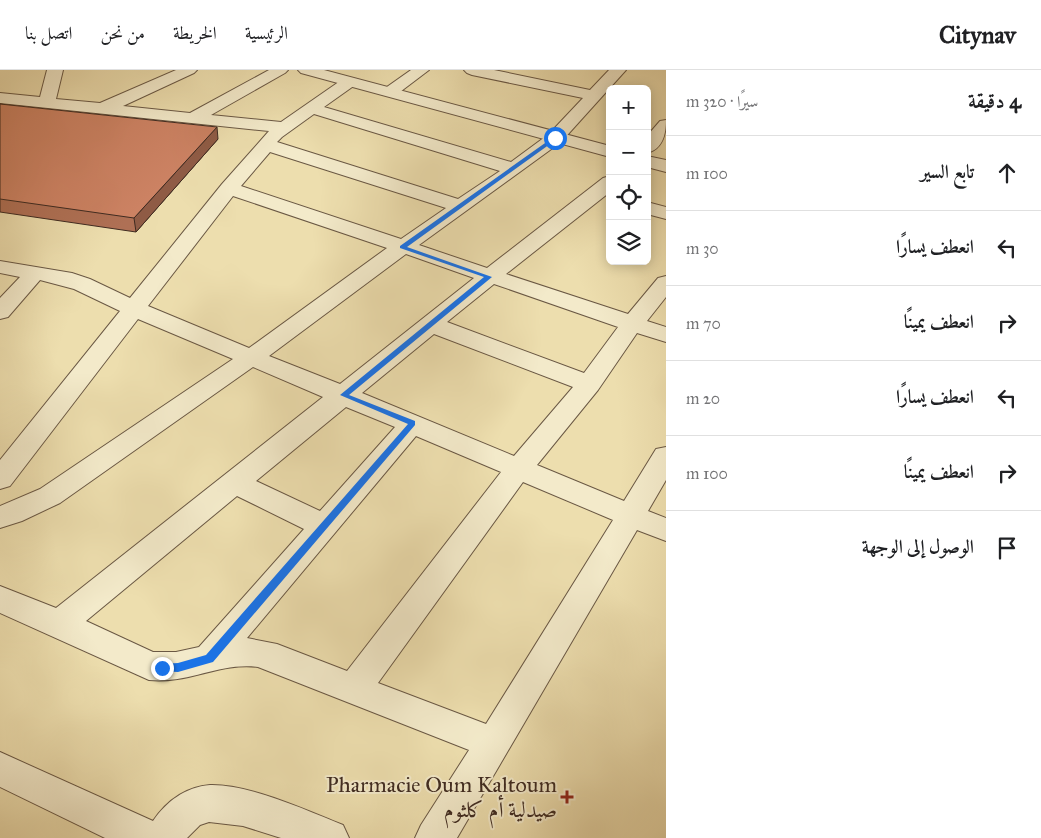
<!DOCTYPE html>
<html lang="ar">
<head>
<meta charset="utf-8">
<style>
	:root { --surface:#fff; --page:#f6f6f6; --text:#202124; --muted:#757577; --line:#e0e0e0 }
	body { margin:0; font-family:"IM FELL Great Primer",Amiri,serif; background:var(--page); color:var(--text); direction:rtl }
	.controls { position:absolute; right:15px; top:15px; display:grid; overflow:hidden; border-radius:8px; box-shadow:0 2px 12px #0003 }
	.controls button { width:45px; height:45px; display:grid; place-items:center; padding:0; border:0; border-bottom:1px solid var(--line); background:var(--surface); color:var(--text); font:25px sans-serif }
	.stop { position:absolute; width:15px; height:15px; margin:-11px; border:4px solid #1a73e8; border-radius:50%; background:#fff }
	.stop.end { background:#1a73e8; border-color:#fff; box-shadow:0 1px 5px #0008 }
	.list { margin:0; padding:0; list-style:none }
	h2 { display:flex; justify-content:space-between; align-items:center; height:65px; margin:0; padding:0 20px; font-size:21px }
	h2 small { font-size:16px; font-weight:400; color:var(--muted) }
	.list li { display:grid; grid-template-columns:32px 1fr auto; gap:15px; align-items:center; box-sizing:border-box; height:75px; padding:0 20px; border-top:1px solid var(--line) }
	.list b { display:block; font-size:19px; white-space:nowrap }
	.list em { font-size:16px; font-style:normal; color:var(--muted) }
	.icon { flex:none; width:28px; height:28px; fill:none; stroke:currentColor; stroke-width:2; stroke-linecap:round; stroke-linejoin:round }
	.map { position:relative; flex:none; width:666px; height:768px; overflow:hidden; direction:ltr }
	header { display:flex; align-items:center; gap:30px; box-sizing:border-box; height:70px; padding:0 25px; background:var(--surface); border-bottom:1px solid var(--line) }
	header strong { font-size:24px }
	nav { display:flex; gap:28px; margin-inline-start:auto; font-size:18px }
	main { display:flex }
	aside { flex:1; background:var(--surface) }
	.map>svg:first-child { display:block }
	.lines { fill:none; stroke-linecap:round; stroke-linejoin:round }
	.minor-casing { stroke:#6a5844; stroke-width:2 }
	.tertiary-casing { stroke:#6a5844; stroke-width:2 }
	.minor { fill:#f3eaca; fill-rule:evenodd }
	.tertiary { fill:#f3eaca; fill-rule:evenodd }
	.wall { fill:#af7055; stroke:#3f2b21 }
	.shaded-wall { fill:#8f5b45; stroke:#3f2b21 }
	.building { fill:#cc8263; stroke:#3f2b21 }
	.route { fill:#1a73e8 }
	.poi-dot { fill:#8f2418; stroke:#f3eaca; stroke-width:2 }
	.labels { text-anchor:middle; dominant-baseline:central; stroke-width:4; stroke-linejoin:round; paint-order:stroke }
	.near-poi-label { font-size:22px; fill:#3f2b21; stroke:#f3eaca; text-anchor:end }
</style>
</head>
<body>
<header>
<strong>Citynav</strong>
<nav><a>الرئيسية</a><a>الخريطة</a><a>من نحن</a><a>اتصل بنا</a></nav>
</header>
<main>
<aside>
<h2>4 دقيقة<small>سيرًا · 320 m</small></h2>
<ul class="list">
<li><svg class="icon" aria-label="ahead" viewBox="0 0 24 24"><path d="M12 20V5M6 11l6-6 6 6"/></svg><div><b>تابع السير</b></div><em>100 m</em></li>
<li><svg class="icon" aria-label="left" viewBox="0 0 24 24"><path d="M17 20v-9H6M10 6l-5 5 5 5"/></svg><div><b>انعطف يسارًا</b></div><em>30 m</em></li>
<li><svg class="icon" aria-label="right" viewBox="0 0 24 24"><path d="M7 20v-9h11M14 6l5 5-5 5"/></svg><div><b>انعطف يمينًا</b></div><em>70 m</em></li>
<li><svg class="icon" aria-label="left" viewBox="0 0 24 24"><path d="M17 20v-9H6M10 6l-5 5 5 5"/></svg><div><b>انعطف يسارًا</b></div><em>20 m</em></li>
<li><svg class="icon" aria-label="right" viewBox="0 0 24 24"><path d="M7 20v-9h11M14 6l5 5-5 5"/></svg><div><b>انعطف يمينًا</b></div><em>100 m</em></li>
<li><svg class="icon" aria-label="arrive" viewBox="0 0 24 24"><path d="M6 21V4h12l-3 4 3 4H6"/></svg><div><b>الوصول إلى الوجهة</b></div></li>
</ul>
</aside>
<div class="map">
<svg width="666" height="768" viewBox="0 0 666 768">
	<rect width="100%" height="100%" fill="#eddeae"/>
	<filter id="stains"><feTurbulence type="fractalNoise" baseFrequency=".004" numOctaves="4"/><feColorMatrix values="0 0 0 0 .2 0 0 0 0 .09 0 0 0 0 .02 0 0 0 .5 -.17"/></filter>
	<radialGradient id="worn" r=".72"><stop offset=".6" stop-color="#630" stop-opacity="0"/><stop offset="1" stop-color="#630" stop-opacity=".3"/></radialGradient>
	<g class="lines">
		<g class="minor-casing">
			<path id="minor" d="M 47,0 L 63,0 L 56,29 L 100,33 L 176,0 L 197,0 L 194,3 L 123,36 L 190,43 L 269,0 L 288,0 L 285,3 L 211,45 L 281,52 L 343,9 L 355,9 L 357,12 L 355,15 L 324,37 L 511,92 L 549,64 L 583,28 L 472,5 L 467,3 L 464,0 L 494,0 L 590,20 L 609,0 L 626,0 L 561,72 L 419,175 L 487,198 L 603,108 L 610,106 L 610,122 L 506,204 L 628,244 L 658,208 L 666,206 L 666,227 L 647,251 L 666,257 L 666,272 L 637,263 L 598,320 L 537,395 L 624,431 L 656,379 L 666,377 L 666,410 L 648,441 L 666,448 L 666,471 L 637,460 L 457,768 L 415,768 L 421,755 L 469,680 L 258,597 C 220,592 189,614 149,610 L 0,543 L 0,516 L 56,538 L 323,327 L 253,297 L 60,433 L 22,451 L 0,458 L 0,436 L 40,419 L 233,289 L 138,249 L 10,416 L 0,419 L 0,390 L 120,241 L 74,219 L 40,210 L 8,247 L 0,249 L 0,228 L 20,207 L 0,203 L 0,191 L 72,203 L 90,209 L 130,228 L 222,114 L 269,61 L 0,33 L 0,23 L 40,27 ZM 314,44 L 500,101 L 458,129 L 277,72 L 282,67 ZM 270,82 L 446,138 L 401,169 L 241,116 ZM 233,126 L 387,178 L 249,278 L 148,236 ZM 406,184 L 474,208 L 340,314 L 269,286 ZM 494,214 L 618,257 L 584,303 L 447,252 ZM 434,264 L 573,317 L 514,386 L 362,323 ZM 346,337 L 395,357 L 320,441 L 256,411 ZM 416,366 L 501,402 L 347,601 L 277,574 L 247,568 ZM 523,412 L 613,450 L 486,654 L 378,613 ZM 237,426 L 304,459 L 199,577 L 176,582 L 153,582 L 86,551 Z
				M 411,0 L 429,0 L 396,25 L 384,25 L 382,22 L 384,19 Z
				M 666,50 C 666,64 663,79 647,83 L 647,66 L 660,51 Z
				M 647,132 L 666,137 L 666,149 L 647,144 Z
				M 0,682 L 153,751 C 166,732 185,717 210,715 C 249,714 306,740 343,755 L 349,768 L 281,768 L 243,756 L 209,752 L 200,755 L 187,768 L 105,768 L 0,717 Z"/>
		</g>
		<g class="tertiary-casing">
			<path id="tertiary" d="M 298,0 L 324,0 L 610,76 L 610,87 L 301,3 Z
				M 647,86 L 666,90 L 666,102 L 647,97 Z"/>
		</g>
		<use href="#minor" class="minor"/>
		<use href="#tertiary" class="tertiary"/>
	</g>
	<path class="wall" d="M 0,34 L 218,69 L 136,162 L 0,142 Z"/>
	<path class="shaded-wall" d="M 217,57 L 218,69 L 136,162 L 134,148 Z"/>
	<path class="building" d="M 0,34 L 217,57 L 134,148 L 0,129 Z"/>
	<path class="route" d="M 555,66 L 557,69 L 407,177 L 492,207 L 349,325 L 415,351 L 415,355 L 213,592 L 178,602 L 158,601 L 156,598 L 162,594 L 178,593 L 206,585 L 408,354 L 340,325 L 484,207 L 400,178 L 400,176 Z"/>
	<path class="poi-dot" d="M564.5 719.5h5v5h5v5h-5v5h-5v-5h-5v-5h5z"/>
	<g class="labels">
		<g class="near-poi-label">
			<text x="557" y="714">Pharmacie Oum Kaltoum<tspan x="557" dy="25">صيدلية أم كلثوم</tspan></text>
		</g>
	</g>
	<rect width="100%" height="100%" filter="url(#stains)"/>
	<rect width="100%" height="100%" fill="url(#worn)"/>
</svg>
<div class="controls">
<button>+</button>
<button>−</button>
<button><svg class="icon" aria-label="locate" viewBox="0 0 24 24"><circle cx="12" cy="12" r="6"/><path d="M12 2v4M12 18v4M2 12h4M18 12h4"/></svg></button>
<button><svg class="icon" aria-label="layers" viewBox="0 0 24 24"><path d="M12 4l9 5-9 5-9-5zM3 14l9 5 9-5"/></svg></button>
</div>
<div class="stop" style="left:555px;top:68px"></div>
<div class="stop end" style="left:162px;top:598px"></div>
</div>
</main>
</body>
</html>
